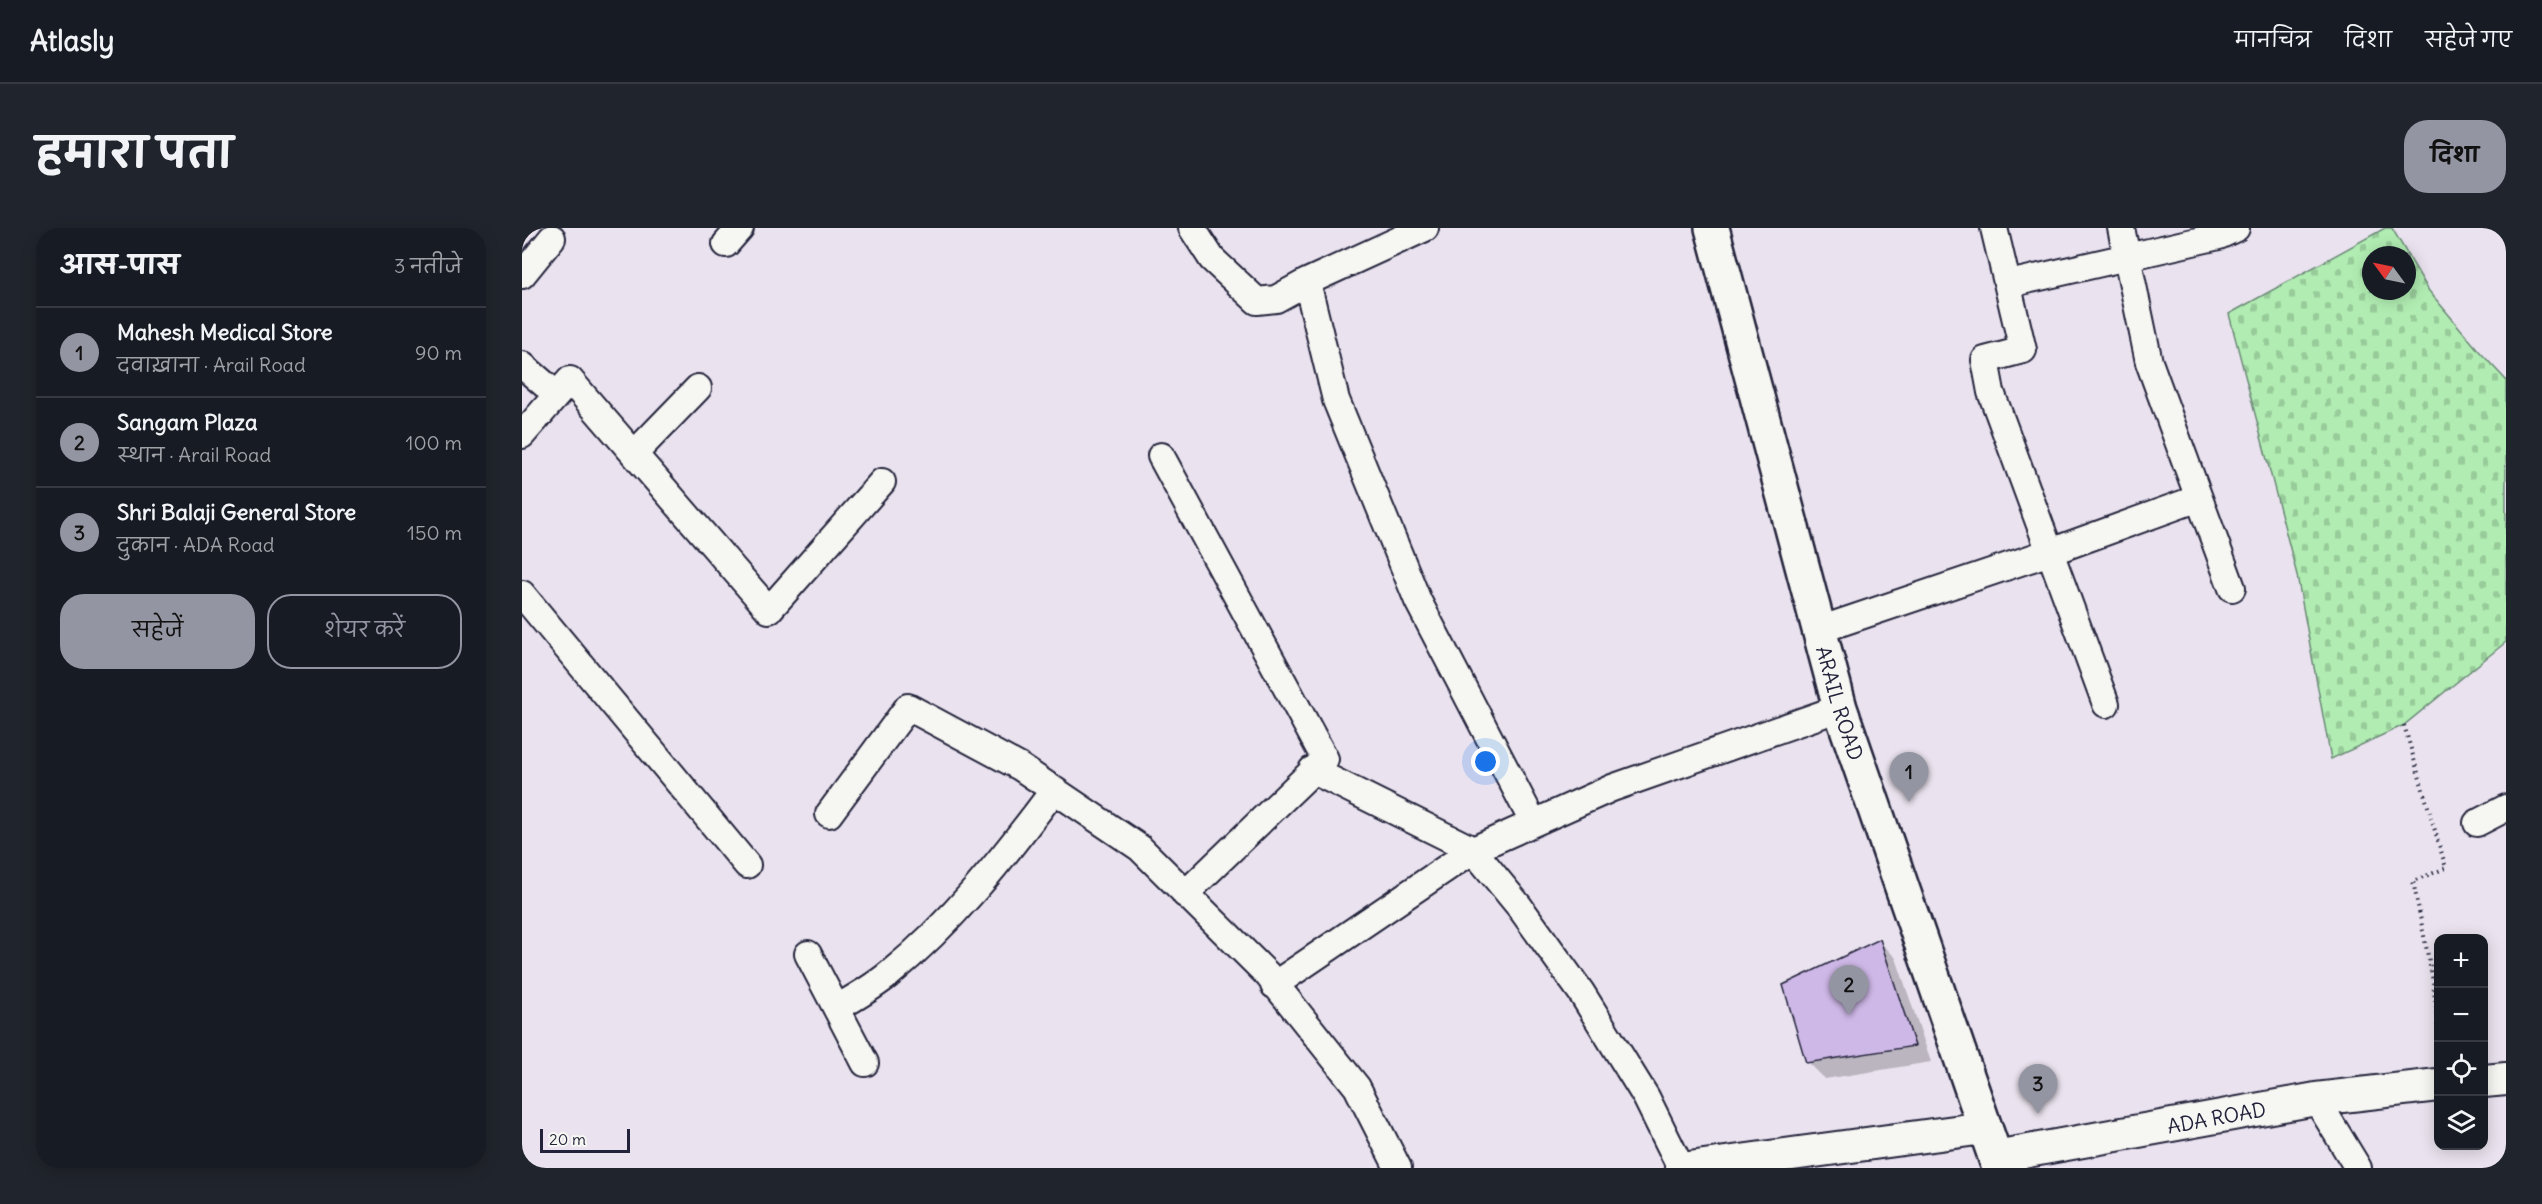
<!DOCTYPE html>
<html lang="hi">
<head>
<meta charset="utf-8">
<style>
	:root { --surface:#171b24; --page:#20242c; --text:#f1f3f6; --muted:#9ea1a6; --line:#363941; --accent:#9495a2 }
	body { margin:0; font-family:Delius,"Playpen Sans Deva",sans-serif; background:var(--page); color:var(--text) }
	.controls { position:absolute; right:18px; bottom:18px; display:grid; overflow:hidden; border-radius:12px; box-shadow:0 3px 15px #0003 }
	.controls button { width:54px; height:54px; display:grid; place-items:center; padding:0; border:0; border-bottom:2px solid var(--line); background:var(--surface); color:var(--text); font:30px sans-serif }
	.compass { position:absolute; left:1840px; top:18px; width:54px; height:54px; border-radius:50%; background:var(--surface); box-shadow:0 3px 15px #0003; rotate:303deg }
	.scale { position:absolute; left:18px; bottom:15px; width:90px; box-sizing:border-box; padding-left:6px; border:3px solid #22223b; border-top:0; font-size:16px; line-height:21px; white-space:nowrap; color:#22223b; -webkit-text-stroke:4px #f6f6f2; paint-order:stroke }
	.you { position:absolute; left:964px; top:534px; width:21px; height:21px; margin:-15px; border:4px solid #fff; border-radius:50%; background:#1a73e8; box-shadow:0 0 0 9px #1a73e833 }
	.badge { display:grid; place-items:center; width:39px; height:39px; border-radius:50%; background:var(--accent); color:#111; font-size:20px; font-weight:700 }
	.pin { position:absolute; translate:-50% -50px; filter:drop-shadow(0 2px 3px #0008) }
	.pin::after { content:''; position:absolute; top:32px; width:21px; height:18px; background:inherit; clip-path:polygon(0 0,100% 0,50% 100%) }
	.list { margin:0; padding:0; list-style:none }
	h2 { display:flex; justify-content:space-between; align-items:center; height:78px; margin:0; padding:0 24px; font-size:26px }
	h2 small { font-size:20px; font-weight:400; color:var(--muted) }
	.list li { display:grid; grid-template-columns:39px 1fr auto; gap:18px; align-items:center; box-sizing:border-box; height:90px; padding:0 24px; border-top:2px solid var(--line) }
	.list b { display:block; font-size:22px; white-space:nowrap }
	.list p { margin:0; font-size:20px; white-space:nowrap; color:var(--muted) }
	.list em { font-size:20px; font-style:normal; color:var(--muted) }
	.actions { display:flex; gap:12px; padding:18px 24px }
	.actions a { flex:1; padding:14px 0; border:2px solid var(--accent); border-radius:24px; text-align:center; font-size:21px; color:var(--accent) }
	.actions .main { background:var(--accent); color:#111 }
	.icon { flex:none; width:33px; height:33px; fill:none; stroke:currentColor; stroke-width:2; stroke-linecap:round; stroke-linejoin:round }
	.map { position:relative; flex:none; width:1984px; height:940px; overflow:hidden; border-radius:24px }
	header { display:flex; align-items:center; gap:36px; box-sizing:border-box; height:84px; padding:0 30px; background:var(--surface); border-bottom:2px solid var(--line) }
	header strong { font-size:28px }
	nav { display:flex; gap:33px; margin-inline-start:auto; font-size:21px }
	.intro { display:flex; align-items:center; justify-content:space-between; box-sizing:border-box; height:144px; padding:0 36px }
	h1 { margin:0; font-size:42px }
	.button { padding:15px 27px; border-radius:24px; background:var(--accent); color:#111; font-size:21px; font-weight:700 }
	main { display:flex; gap:36px; padding:0 36px }
	aside { flex:1; background:var(--surface); border-radius:24px; box-shadow:0 3px 15px #0003 }
	.map>svg:first-child { display:block }
	.cemetery { fill:url(#cemetery-stones); stroke:#6a8876; stroke-width:1.5; fill-rule:evenodd }
	.shadow { fill:#0003 }
	.building { fill:#ceb8e7; stroke:#22223b; stroke-width:1.5 }
	.lines { fill:none; stroke-linecap:round; stroke-linejoin:round }
	.minor-casing { stroke:#22223b; stroke-width:30 }
	.tertiary-casing { stroke:#22223b; stroke-width:36 }
	.secondary-casing { stroke:#22223b; stroke-width:38 }
	.path { stroke:#22223b; stroke-width:4; stroke-dasharray:1.5 4.5; stroke-linecap:butt }
	.minor { stroke:#f6f6f2; stroke-width:26 }
	.tertiary { stroke:#f6f6f2; stroke-width:32 }
	.secondary { stroke:#f6f6f2; stroke-width:33 }
	.labels { text-anchor:middle; dominant-baseline:central; stroke-width:6; stroke-linejoin:round; paint-order:stroke }
	.street-label { font-size:20px; fill:#22223b; stroke:#f6f6f2 }
</style>
</head>
<body>
<header>
<strong>Atlasly</strong>
<nav><a>मानचित्र</a><a>दिशा</a><a>सहेजे गए</a></nav>
</header>
<div class="intro"><h1>हमारा पता</h1><a class="button">दिशा</a></div>
<main>
<aside>
<h2>आस-पास<small>3 नतीजे</small></h2>
<ul class="list">
<li><span class="badge">1</span><div><b>Mahesh Medical Store</b><p>दवाख़ाना · Arail Road</p></div><em>90 m</em></li>
<li><span class="badge">2</span><div><b>Sangam Plaza</b><p>स्थान · Arail Road</p></div><em>100 m</em></li>
<li><span class="badge">3</span><div><b>Shri Balaji General Store</b><p>दुकान · ADA Road</p></div><em>150 m</em></li>
</ul>
<div class="actions"><a class="main">सहेजें</a><a>शेयर करें</a></div>
</aside>
<div class="map">
<svg width="1984" height="940" viewBox="0 0 1984 940">
	<defs>
		<pattern id="cemetery-stones" width="16" height="16" patternUnits="userSpaceOnUse" patternTransform="scale(1.5)"><rect width="16" height="16" fill="#b1edb2"/><path d="M2 7V4a2 2 0 0 1 4 0v3zM10 15v-3a2 2 0 0 1 4 0v3z" fill="#98cb9a"/></pattern>
	</defs>
	<rect width="100%" height="100%" fill="#eae3ef"/>
	<filter id="ink" filterUnits="userSpaceOnUse"><feTurbulence type="fractalNoise" baseFrequency=".0167" numOctaves="2"/><feDisplacementMap in="SourceGraphic" scale="12" xChannelSelector="R" yChannelSelector="G"/><feConvolveMatrix kernelMatrix="1 2 1 2 8 2 1 2 1" color-interpolation-filters="sRGB"/></filter>
	<g filter="url(#ink)">
		<path class="cemetery" d="M 1863,0 L 1870,0 L 1907,63 L 1957,123 L 1984,152 L 1984,414 L 1882,497 L 1809,531 L 1775,347 L 1707,86 ZM 1849,27 L 1885,27 L 1885,63 L 1849,63 Z"/>
		<path class="shadow" d="M 1357,713 L 1374,730 L 1409,834 L 1303,851 L 1286,834 Z"/>
		<path class="building" d="M 1358,711 L 1393,818 L 1284,835 L 1261,757 Z"/>
		<g class="lines">
			<g class="minor-casing">
				<path id="minor" d="M 670,0 L 690,31 L 735,73 L 754,71 L 785,54 L 903,0
					M 1472,0 L 1501,122 L 1463,132 L 1469,164 L 1584,476
					M 1599,0 L 1627,134 L 1710,360
					M 204,16 L 218,0
					M 0,47 L 30,10
					M 785,54 L 814,172 L 896,373 L 1011,594
					M 1487,56 L 1697,8 L 1714,0
					M 0,137 L 35,167
					M 0,207 L 48,152 L 247,382 L 360,254
					M 112,226 L 176,160
					M 639,228 L 803,531 L 663,666
					M 0,366 L 225,637
					M 1297,402 L 1528,324 L 1677,270
					M 790,542 L 951,622 L 997,678 L 1059,764 L 1124,869 L 1159,940
					M 307,586 L 386,479 L 498,539 L 618,620 L 745,746 L 835,859 L 876,940
					M 1955,595 L 1984,580
					M 286,726 L 343,835
					M 752,757 L 951,622 L 1090,560 L 1318,480
					M 315,780 C 332,770 350,760 366,747 C 431,694 482,629 532,562
					M 1794,871 L 1836,940"/>
			</g>
			<g class="tertiary-casing">
				<g id="tertiary">
					<path d="M 1962,853 L 1984,851"/>
					<path id="s1" d="M 1473,929 L 1794,871 L 1916,857"/>
					<path d="M 1167,940 L 1462,900"/>
				</g>
			</g>
			<g class="secondary-casing">
				<g id="secondary">
					<path id="s2" d="M 1190,0 L 1318,480 L 1477,940"/>
				</g>
			</g>
			<path class="path" d="M 1882,497 L 1924,640 L 1891,653 L 1911,753 L 1916,801"/>
			<use href="#minor" class="minor"/>
			<use href="#tertiary" class="tertiary"/>
			<use href="#secondary" class="secondary"/>
		</g>
	</g>
	<g class="labels">
		<g class="street-label">
			<text stroke="none"><textPath href="#s2" startOffset="492">ARAIL ROAD</textPath></text>
			<text stroke="none"><textPath href="#s1" startOffset="225">ADA ROAD</textPath></text>
		</g>
	</g>
</svg>
<div class="controls">
<button>+</button>
<button>−</button>
<button><svg class="icon" aria-label="locate" viewBox="0 0 24 24"><circle cx="12" cy="12" r="6"/><path d="M12 2v4M12 18v4M2 12h4M18 12h4"/></svg></button>
<button><svg class="icon" aria-label="layers" viewBox="0 0 24 24"><path d="M12 4l9 5-9 5-9-5zM3 14l9 5 9-5"/></svg></button>
</div>
<svg class="compass" viewBox="-18 -18 36 36"><path d="M0-13l5 13h-10z" fill="#e53935"/><path d="M0 13l5-13h-10z" fill="#9ea1a6"/></svg>
<div class="scale">20 m</div>
<div class="you"></div>
<div class="pin badge" style="left:1387px;top:574px">1</div>
<div class="pin badge" style="left:1327px;top:787px">2</div>
<div class="pin badge" style="left:1516px;top:886px">3</div>
</div>
</main>
</body>
</html>
